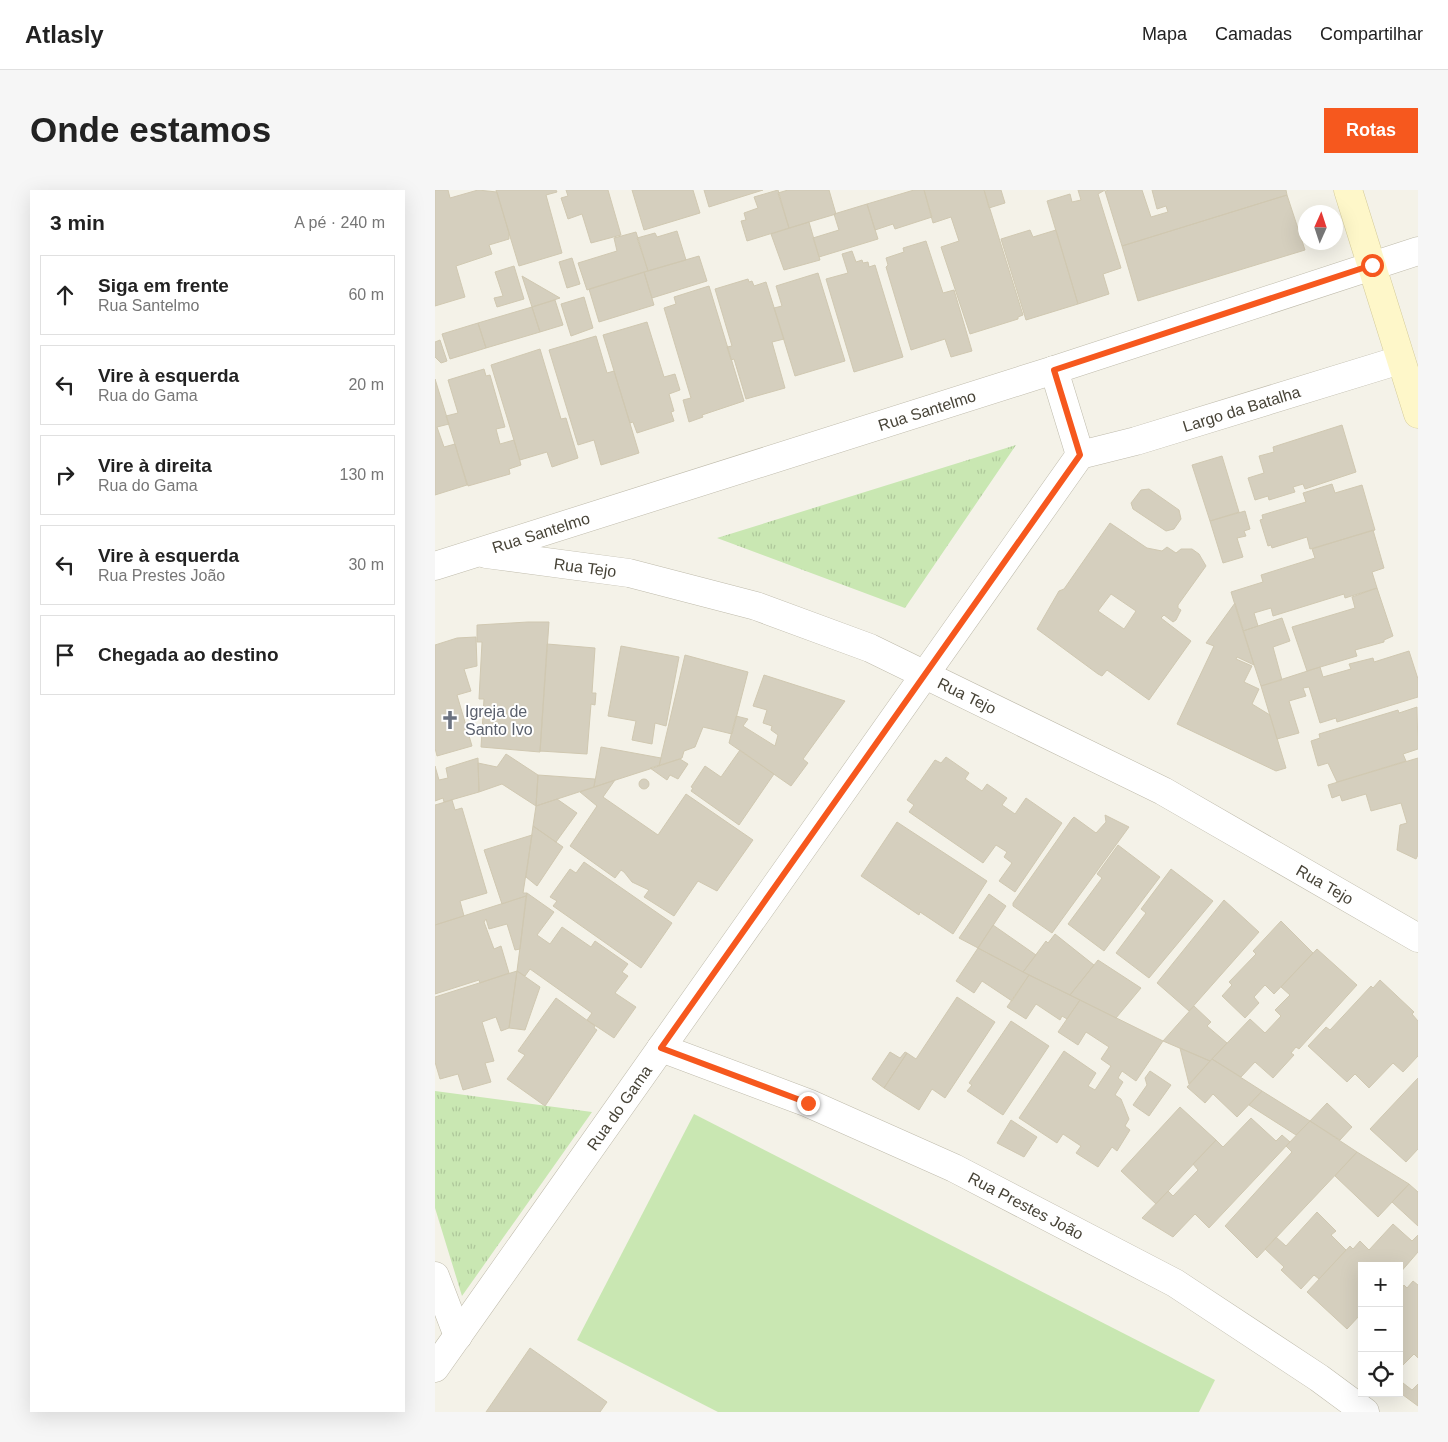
<!DOCTYPE html>
<html lang="pt">
<head>
<meta charset="utf-8">
<style>
	:root { --surface:#fff; --page:#f6f6f6; --text:#222; --muted:#767676; --line:#e0e0e0; --accent:#f6581e }
	body { margin:0; font-family:Helvetica,sans-serif; background:var(--page); color:var(--text) }
	.controls { position:absolute; right:15px; bottom:15px; display:grid; overflow:hidden; border-radius:0px; box-shadow:0 5px 20px #0002 }
	.controls button { width:45px; height:45px; display:grid; place-items:center; padding:0; border:0; border-bottom:1px solid var(--line); background:var(--surface); color:var(--text); font:25px sans-serif }
	.compass { position:absolute; left:863px; top:15px; width:45px; height:45px; border-radius:50%; background:var(--surface); box-shadow:0 5px 20px #0002; rotate:3deg }
	.stop { position:absolute; width:15px; height:15px; margin:-11px; border:4px solid #f6581e; border-radius:50%; background:#fff }
	.stop.end { background:#f6581e; border-color:#fff; box-shadow:0 1px 5px #0008 }
	.list { margin:0; padding:0; list-style:none }
	h2 { display:flex; justify-content:space-between; align-items:center; height:65px; margin:0; padding:0 20px; font-size:21px }
	h2 small { font-size:16px; font-weight:400; color:var(--muted) }
	.list li { display:grid; grid-template-columns:32px 1fr auto; gap:15px; align-items:center; box-sizing:border-box; height:80px; margin:0 10px 10px; padding:0 10px; border:1px solid var(--line); border-radius:0px }
	.list b { display:block; font-size:19px; white-space:nowrap }
	.list p { margin:0; font-size:16px; white-space:nowrap; color:var(--muted) }
	.list em { font-size:16px; font-style:normal; color:var(--muted) }
	.icon { flex:none; width:28px; height:28px; fill:none; stroke:currentColor; stroke-width:2; stroke-linecap:round; stroke-linejoin:round }
	.map { position:relative; flex:none; width:983px; height:1222px; overflow:hidden; border-radius:0px }
	header { display:flex; align-items:center; gap:30px; box-sizing:border-box; height:70px; padding:0 25px; background:var(--surface); border-bottom:1px solid var(--line) }
	header strong { font-size:24px }
	nav { display:flex; gap:28px; margin-inline-start:auto; font-size:18px }
	.intro { display:flex; align-items:center; justify-content:space-between; box-sizing:border-box; height:120px; padding:0 30px }
	h1 { margin:0; font-size:35px }
	.button { padding:12px 22px; border-radius:0px; background:var(--accent); color:#fff; font-size:18px; font-weight:700 }
	main { display:flex; gap:30px; padding:0 30px }
	aside { flex:1; background:var(--surface); border-radius:0px; box-shadow:0 5px 20px #0002 }
	.map>svg:first-child { display:block }
	.park { fill:url(#park-tufts) }
	.garden { fill:#c9e7b2 }
	.building { fill:#d5cfbe; stroke:#d0c8b1; fill-rule:evenodd }
	.lines { fill:none; stroke-linecap:round; stroke-linejoin:round }
	.street-casing { stroke:#bfbbab; stroke-width:29 }
	.secondary-casing { stroke:#d3ca99; stroke-width:29 }
	.street { stroke:#fff; stroke-width:28 }
	.secondary { stroke:#fef7c9; stroke-width:28 }
	.route { stroke:#f6581e; stroke-width:6 }
	.labels { text-anchor:middle; dominant-baseline:central; stroke-width:4; stroke-linejoin:round; paint-order:stroke }
	.street-label { font-size:16px; fill:#474337; stroke:#fff }
	.worship-label { font-size:16px; fill:#5b616d; stroke:#fff; text-anchor:start }
</style>
</head>
<body>
<header>
<strong>Atlasly</strong>
<nav><a>Mapa</a><a>Camadas</a><a>Compartilhar</a></nav>
</header>
<div class="intro"><h1>Onde estamos</h1><a class="button">Rotas</a></div>
<main>
<aside>
<h2>3 min<small>A pé · 240 m</small></h2>
<ul class="list">
<li><svg class="icon" aria-label="ahead" viewBox="0 0 24 24"><path d="M12 20V5M6 11l6-6 6 6"/></svg><div><b>Siga em frente</b><p>Rua Santelmo</p></div><em>60 m</em></li>
<li><svg class="icon" aria-label="left" viewBox="0 0 24 24"><path d="M17 20v-9H6M10 6l-5 5 5 5"/></svg><div><b>Vire à esquerda</b><p>Rua do Gama</p></div><em>20 m</em></li>
<li><svg class="icon" aria-label="right" viewBox="0 0 24 24"><path d="M7 20v-9h11M14 6l5 5-5 5"/></svg><div><b>Vire à direita</b><p>Rua do Gama</p></div><em>130 m</em></li>
<li><svg class="icon" aria-label="left" viewBox="0 0 24 24"><path d="M17 20v-9H6M10 6l-5 5 5 5"/></svg><div><b>Vire à esquerda</b><p>Rua Prestes João</p></div><em>30 m</em></li>
<li><svg class="icon" aria-label="arrive" viewBox="0 0 24 24"><path d="M6 21V4h12l-3 4 3 4H6"/></svg><div><b>Chegada ao destino</b></div></li>
</ul>
</aside>
<div class="map">
<svg width="983" height="1222" viewBox="0 0 983 1222">
	<defs>
		<pattern id="park-tufts" width="24" height="20" patternUnits="userSpaceOnUse" patternTransform="scale(1.25)"><rect width="24" height="20" fill="#c9e7b2"/><path d="M3 7l-1-3M5 7V3M7 7l1-3M15 17l-1-3M17 17v-4M19 17l1-3" fill="none" stroke="#aec79a"/></pattern>
	</defs>
	<rect width="100%" height="100%" fill="#f4f2e8"/>
	<path class="park" d="M 581,255 L 470,418 L 282,348 Z
		M 0,901 L 157,922 L 27,1106 L 0,1018 Z"/>
	<path class="garden" d="M 259,924 L 780,1190 L 764,1222 L 283,1222 L 142,1150 Z"/>
	<path class="building" d="M 0,0 L 13,0 L 15,8 L 43,0 L 62,2 L 74,43 L 74,49 L 54,55 L 57,64 L 21,76 L 30,107 L 0,116 Z
		M 61,0 L 121,0 L 122,2 L 111,5 L 127,63 L 84,76 Z
		M 131,0 L 173,0 L 186,45 L 156,53 L 147,24 L 133,29 L 126,8 L 133,6 Z
		M 197,0 L 258,0 L 265,23 L 209,40 Z
		M 269,0 L 328,0 L 274,17 Z
		M 343,0 L 354,38 L 312,51 L 306,31 L 311,30 L 309,23 L 323,18 L 319,7 Z
		M 353,0 L 394,0 L 401,24 L 354,38 L 343,3 Z
		M 479,0 L 489,0 L 497,27 L 460,39 L 458,34 L 440,40 L 432,14 Z
		M 489,0 L 549,0 L 588,125 L 583,127 L 583,129 L 535,144 L 506,57 L 524,51 L 516,27 L 498,33 Z
		M 549,0 L 566,0 L 570,13 L 554,18 Z
		M 643,0 L 670,0 L 663,4 L 686,78 L 668,84 L 674,104 L 643,114 L 612,11 L 635,4 L 637,12 L 646,10 Z
		M 675,0 L 707,0 L 716,27 L 733,22 L 731,16 L 722,19 L 717,0 L 851,0 L 852,5 L 687,56 L 670,1 Z
		M 852,5 L 870,60 L 703,111 L 687,56 Z
		M 432,14 L 443,49 L 384,67 L 378,48 L 404,40 L 399,24 Z
		M 374,32 L 385,70 L 349,80 L 336,44 Z
		M 595,40 L 598,47 L 621,40 L 643,114 L 591,130 L 566,49 Z
		M 242,41 L 251,70 L 213,81 L 202,48 L 220,43 L 222,47 Z
		M 201,42 L 213,81 L 152,100 L 143,73 L 182,61 L 179,48 Z
		M 491,51 L 508,103 L 519,100 L 537,161 L 516,167 L 510,149 L 476,160 L 451,77 L 453,75 L 451,68 L 469,62 L 468,58 Z
		M 417,61 L 421,72 L 427,70 L 428,73 L 433,72 L 434,77 L 440,75 L 468,167 L 419,182 L 391,89 L 413,83 L 407,64 Z
		M 264,66 L 272,91 L 217,108 L 209,82 Z
		M 137,68 L 145,94 L 132,98 L 124,72 Z
		M 79,76 L 89,109 L 62,117 L 59,108 L 68,106 L 60,82 Z
		M 209,82 L 219,115 L 164,132 L 154,99 Z
		M 383,83 L 410,171 L 360,186 L 339,118 L 347,116 L 341,96 Z
		M 87,86 L 125,108 L 97,117 Z
		M 313,89 L 314,92 L 317,91 L 319,96 L 331,92 L 349,149 L 337,152 L 350,198 L 311,209 L 299,169 L 296,170 L 292,157 L 297,156 L 280,99 Z
		M 274,96 L 309,211 L 267,225 L 268,227 L 254,232 L 248,210 L 256,208 L 229,118 L 241,114 L 239,107 Z
		M 149,107 L 158,138 L 136,146 L 126,114 Z
		M 120,110 L 128,135 L 105,142 L 97,117 Z
		M 97,117 L 105,142 L 51,158 L 43,133 Z
		M 212,132 L 229,187 L 240,184 L 245,200 L 234,204 L 239,221 L 236,222 L 239,231 L 202,243 L 198,232 L 195,233 L 168,145 Z
		M 43,133 L 51,158 L 15,169 L 7,144 Z
		M 161,146 L 172,183 L 179,181 L 204,263 L 166,275 L 159,250 L 143,255 L 114,160 Z
		M 5,150 L 12,171 L 6,173 L 0,167 L 0,152 Z
		M 105,159 L 126,229 L 131,228 L 143,268 L 117,277 L 112,262 L 85,270 L 56,175 Z
		M 49,179 L 51,186 L 55,185 L 70,237 L 61,239 L 65,254 L 79,250 L 86,275 L 74,279 L 75,284 L 33,296 L 11,226 L 23,223 L 13,190 Z
		M 0,189 L 14,234 L 2,237 L 9,257 L 20,254 L 32,295 L 0,305 Z
		M 907,235 L 921,282 L 870,299 L 868,294 L 858,297 L 860,302 L 834,310 L 833,306 L 820,310 L 813,288 L 829,283 L 824,266 L 839,262 L 838,257 Z
		M 787,266 L 804,322 L 775,331 L 757,275 Z
		M 897,294 L 900,303 L 927,295 L 940,340 L 875,359 L 872,347 L 837,358 L 836,355 L 833,356 L 825,330 L 828,329 L 827,325 L 871,312 L 868,303 Z
		M 714,299 L 744,320 L 746,329 L 739,339 L 731,341 L 698,319 L 696,313 L 706,300 Z
		M 810,321 L 815,339 L 809,341 L 811,346 L 802,348 L 808,367 L 788,373 L 775,331 Z
		M 675,333 L 712,358 L 727,361 L 732,357 L 741,363 L 746,359 L 757,359 L 764,364 L 771,376 L 743,415 L 743,418 L 746,420 L 741,430 L 738,432 L 729,425 L 726,428 L 756,451 L 714,510 L 672,480 L 667,486 L 663,484 L 602,439 L 624,401 L 629,399 ZM 676,404 L 701,421 L 689,439 L 663,421 Z
		M 938,340 L 949,378 L 937,382 L 942,398 L 910,408 L 909,404 L 838,426 L 836,418 L 819,423 L 823,436 L 808,441 L 796,402 L 828,392 L 826,385 L 880,368 L 877,359 Z
		M 942,398 L 958,446 L 949,450 L 949,452 L 920,460 L 922,466 L 872,481 L 857,437 L 920,418 L 917,407 Z
		M 800,413 L 819,475 L 802,467 L 801,469 L 817,476 L 809,492 L 824,499 L 817,514 L 835,525 L 851,578 L 841,581 L 742,534 L 779,456 L 771,453 Z
		M 847,428 L 855,451 L 838,457 L 847,490 L 826,496 L 808,441 Z
		M 93,432 L 114,432 L 105,562 L 46,557 L 49,509 L 44,509 L 47,452 L 42,452 L 42,435 Z
		M 41,447 L 42,476 L 29,479 L 36,501 L 22,505 L 37,556 L 2,566 L 0,558 L 0,455 L 22,448 Z
		M 112,454 L 160,458 L 157,503 L 161,503 L 160,515 L 156,514 L 152,564 L 105,561 Z
		M 186,456 L 244,467 L 231,536 L 220,533 L 217,554 L 197,550 L 201,531 L 173,526 Z
		M 974,461 L 983,489 L 983,507 L 902,532 L 901,528 L 885,533 L 874,497 L 868,498 L 871,506 L 854,511 L 864,543 L 842,549 L 826,496 L 885,477 L 888,487 L 916,479 L 914,474 L 938,468 L 939,472 Z
		M 250,465 L 313,482 L 297,544 L 268,537 L 260,557 L 249,561 L 247,568 L 224,576 Z
		M 329,485 L 410,511 L 368,569 L 373,573 L 356,596 L 294,553 L 301,526 L 313,529 L 308,536 L 340,556 L 343,545 L 336,540 L 337,536 L 328,533 L 332,520 L 318,516 Z
		M 982,517 L 983,559 L 968,564 L 971,571 L 902,592 L 893,573 L 883,576 L 876,551 L 885,548 L 884,544 L 963,520 L 964,523 Z
		M 166,557 L 226,568 L 224,576 L 159,597 Z
		M 305,560 L 339,584 L 304,635 L 256,601 L 258,598 L 256,597 L 270,576 L 286,587 Z
		M 71,564 L 103,585 L 101,616 L 67,594 L 44,602 L 43,573 L 62,577 Z
		M 511,567 L 534,583 L 530,589 L 547,601 L 552,594 L 572,608 L 567,615 L 580,624 L 591,608 L 627,633 L 580,702 L 564,691 L 577,673 L 569,667 L 572,662 L 561,655 L 548,673 L 474,622 L 479,615 L 472,610 L 500,570 L 506,573 Z
		M 43,568 L 44,602 L 9,612 L 8,608 L 0,611 L 0,576 L 4,590 L 13,588 L 11,578 Z
		M 983,568 L 983,665 L 981,669 L 962,660 L 965,635 L 972,633 L 966,613 L 936,621 L 931,604 L 907,611 L 905,605 L 897,608 L 893,595 Z
		M 245,569 L 253,574 L 243,589 L 235,585 L 232,590 L 215,578 Z
		M 103,585 L 160,589 L 159,597 L 101,616 Z
		M204 594a5 5 0 1 1 10 0a5 5 0 1 1-10 0Z
		M 180,590 L 168,607 L 223,645 L 251,604 L 318,650 L 282,701 L 263,691 L 239,726 L 209,707 L 214,700 L 197,692 L 189,682 L 186,680 L 180,688 L 135,656 L 162,616 L 145,602 Z
		M 122,609 L 142,623 L 121,652 L 98,636 L 101,616 Z
		M 17,610 L 20,620 L 27,618 L 52,703 L 25,711 L 29,726 L 0,735 L 0,615 Z
		M 670,625 L 694,637 L 617,743 L 578,716 L 578,713 L 637,629 L 639,627 L 661,643 L 671,632 Z
		M 462,632 L 552,691 L 518,744 L 485,722 L 484,725 L 426,686 Z
		M 98,636 L 128,657 L 102,696 L 91,687 Z
		M 97,645 L 88,703 L 92,703 L 91,706 L 67,714 L 49,660 Z
		M 683,655 L 725,687 L 669,761 L 633,734 L 667,688 L 662,684 Z
		M 149,672 L 237,733 L 206,778 L 118,716 L 122,711 L 115,707 L 135,679 L 141,683 Z
		M 736,679 L 778,711 L 714,788 L 681,763 L 711,723 L 706,719 Z
		M 92,703 L 119,722 L 102,745 L 115,754 L 127,737 L 156,757 L 160,751 L 193,774 L 187,782 L 193,786 L 180,803 L 201,817 L 179,848 L 152,830 L 157,823 L 95,779 L 90,786 L 82,781 Z
		M 554,704 L 571,716 L 543,758 L 524,748 Z
		M 91,706 L 85,759 L 80,760 L 72,734 L 54,739 L 51,729 L 49,732 L 59,759 L 66,756 L 74,783 L 45,793 L 44,790 L 0,804 L 0,735 Z
		M 789,710 L 824,742 L 754,821 L 722,793 Z
		M 846,731 L 878,763 L 839,804 L 830,795 L 819,807 L 824,813 L 810,828 L 787,806 L 797,795 L 794,792 L 821,764 L 818,761 Z
		M 558,735 L 601,765 L 588,782 L 543,758 Z
		M 620,744 L 659,775 L 635,805 L 588,782 L 611,751 L 613,753 Z
		M 543,758 L 594,785 L 577,811 L 547,791 L 539,803 L 521,791 Z
		M 882,759 L 922,795 L 864,859 L 861,857 L 856,863 L 859,865 L 838,888 L 820,872 L 806,887 L 777,869 L 815,829 L 830,843 L 846,826 L 840,820 L 855,805 L 846,797 Z
		M 663,770 L 706,798 L 681,828 L 635,805 Z
		M 82,781 L 105,797 L 90,840 L 74,838 Z
		M 82,781 L 74,838 L 66,841 L 61,827 L 47,832 L 59,871 L 50,873 L 56,892 L 28,900 L 23,884 L 5,889 L 0,872 L 0,807 Z
		M 594,785 L 645,810 L 632,829 L 627,826 L 625,830 L 601,814 L 591,829 L 572,817 Z
		M 945,790 L 979,822 L 977,824 L 983,831 L 983,866 L 968,882 L 958,873 L 934,898 L 920,884 L 912,892 L 873,856 L 891,837 L 895,840 L 936,796 L 938,798 Z
		M 522,807 L 560,832 L 510,908 L 497,899 L 484,920 L 449,898 L 472,863 L 481,869 Z
		M 121,808 L 160,836 L 159,838 L 162,840 L 110,916 L 72,889 L 90,865 L 83,861 Z
		M 645,810 L 728,851 L 701,891 L 687,881 L 683,888 L 688,892 L 680,905 L 686,909 L 694,929 L 690,936 L 695,940 L 682,961 L 677,957 L 663,977 L 641,963 L 646,956 L 628,944 L 622,953 L 584,928 L 629,861 L 661,883 L 653,896 L 660,900 L 676,876 L 666,869 L 674,857 L 651,842 L 643,855 L 623,842 Z
		M 759,816 L 776,832 L 772,836 L 792,853 L 775,871 L 728,851 Z
		M 576,831 L 614,856 L 568,925 L 532,901 L 537,895 L 534,893 Z
		M 745,858 L 775,871 L 754,894 Z
		M 455,862 L 465,868 L 470,862 L 472,863 L 449,898 L 437,889 Z
		M 777,869 L 827,901 L 802,927 L 778,904 L 770,913 L 752,897 Z
		M 715,881 L 736,895 L 714,926 L 698,915 L 712,895 L 710,888 Z
		M 983,888 L 983,959 L 971,972 L 935,939 Z
		M 827,901 L 875,931 L 861,945 L 814,915 Z
		M 892,913 L 917,937 L 905,950 L 875,931 Z
		M 745,917 L 781,950 L 721,1014 L 686,981 Z
		M 816,928 L 841,951 L 847,945 L 855,952 L 774,1038 L 760,1024 L 738,1047 L 707,1028 L 733,1001 L 738,1006 L 763,980 L 758,974 L 781,950 L 788,957 Z
		M 576,930 L 602,947 L 589,967 L 562,953 Z
		M 875,931 L 922,962 L 822,1068 L 790,1036 L 857,962 L 851,956 Z
		M 922,962 L 974,994 L 943,1027 L 900,986 Z
		M 974,994 L 983,1002 L 983,1036 L 957,1012 Z
		M 882,1022 L 901,1041 L 896,1045 L 911,1060 L 884,1089 L 879,1085 L 866,1099 L 846,1080 L 849,1077 L 830,1059 L 841,1047 L 851,1056 Z
		M 958,1034 L 977,1051 L 983,1045 L 983,1062 L 964,1084 L 964,1076 L 927,1076 L 927,1126 L 925,1125 L 912,1139 L 872,1102 L 915,1056 L 918,1059 L 925,1051 L 934,1060 Z
		M 978,1091 L 983,1095 L 983,1168 L 979,1164 L 966,1177 L 964,1175 L 964,1101 L 969,1095 L 972,1098 Z
		M 95,1158 L 172,1212 L 165,1222 L 51,1222 Z
		M 968,1193 L 977,1200 L 983,1194 L 983,1216 L 964,1202 L 964,1197 Z"/>
	<g class="lines">
		<g class="street-casing">
			<g id="street">
				<path d="M 619,180 L 645,265"/>
				<path id="s1" d="M 645,265 L 701,251 L 965,170"/>
				<path id="s2" d="M 51,364 L 194,383 L 321,416 L 435,458 L 728,601 L 983,748"/>
				<path id="s3" d="M 0,376 L 619,180 L 983,61"/>
				<path id="s4" d="M 226,858 L 373,913 L 519,978 L 740,1093 L 884,1188 L 930,1222"/>
				<path d="M 0,1086 L 23,1146"/>
				<path id="s5" d="M 0,1178 L 645,265"/>
			</g>
		</g>
		<g class="secondary-casing">
			<path id="secondary" d="M 913,0 L 983,224"/>
		</g>
		<use href="#street" class="street"/>
		<use href="#secondary" class="secondary"/>
	</g>
	<g class="lines">
		<path class="route" d="M 373,913 L 226,858 L 645,265 L 619,180 L 937,75"/>
	</g>
	<defs>
		<g id="church-bare" transform="scale(1.5)"><path d="M-1.2-6h2.4v3.5h3.3v2.4h-3.3V6h-2.4V-.1h-3.3v-2.4h3.3Z" fill="#6b7280" stroke="#fff" stroke-width="2.5" paint-order="stroke"/></g>
	</defs>
	<g fill-rule="evenodd">
		<use href="#church-bare" x="15" y="530"/>
	</g>
	<g class="labels">
		<g class="street-label">
			<text stroke="none"><textPath href="#s1" startOffset="168">Largo da Batalha</textPath></text>
			<text stroke="none"><textPath href="#s3" startOffset="516">Rua Santelmo</textPath></text>
			<text stroke="none"><textPath href="#s3" startOffset="111">Rua Santelmo</textPath></text>
			<text stroke="none"><textPath href="#s2" startOffset="100">Rua Tejo</textPath></text>
			<text stroke="none"><textPath href="#s2" startOffset="505">Rua Tejo</textPath></text>
			<text stroke="none"><textPath href="#s2" startOffset="910">Rua Tejo</textPath></text>
			<text stroke="none"><textPath href="#s5" startOffset="319">Rua do Gama</textPath></text>
			<text stroke="none"><textPath href="#s4" startOffset="398">Rua Prestes João</textPath></text>
		</g>
		<g class="worship-label">
			<text x="30" y="521">Igreja de<tspan x="30" dy="18">Santo Ivo</tspan></text>
		</g>
	</g>
</svg>
<div class="controls">
<button>+</button>
<button>−</button>
<button><svg class="icon" aria-label="locate" viewBox="0 0 24 24"><circle cx="12" cy="12" r="6"/><path d="M12 2v4M12 18v4M2 12h4M18 12h4"/></svg></button>
</div>
<svg class="compass" viewBox="-18 -18 36 36"><path d="M0-13l5 13h-10z" fill="#e53935"/><path d="M0 13l5-13h-10z" fill="#767676"/></svg>
<div class="stop" style="left:937px;top:75px"></div>
<div class="stop end" style="left:373px;top:913px"></div>
</div>
</main>
</body>
</html>
